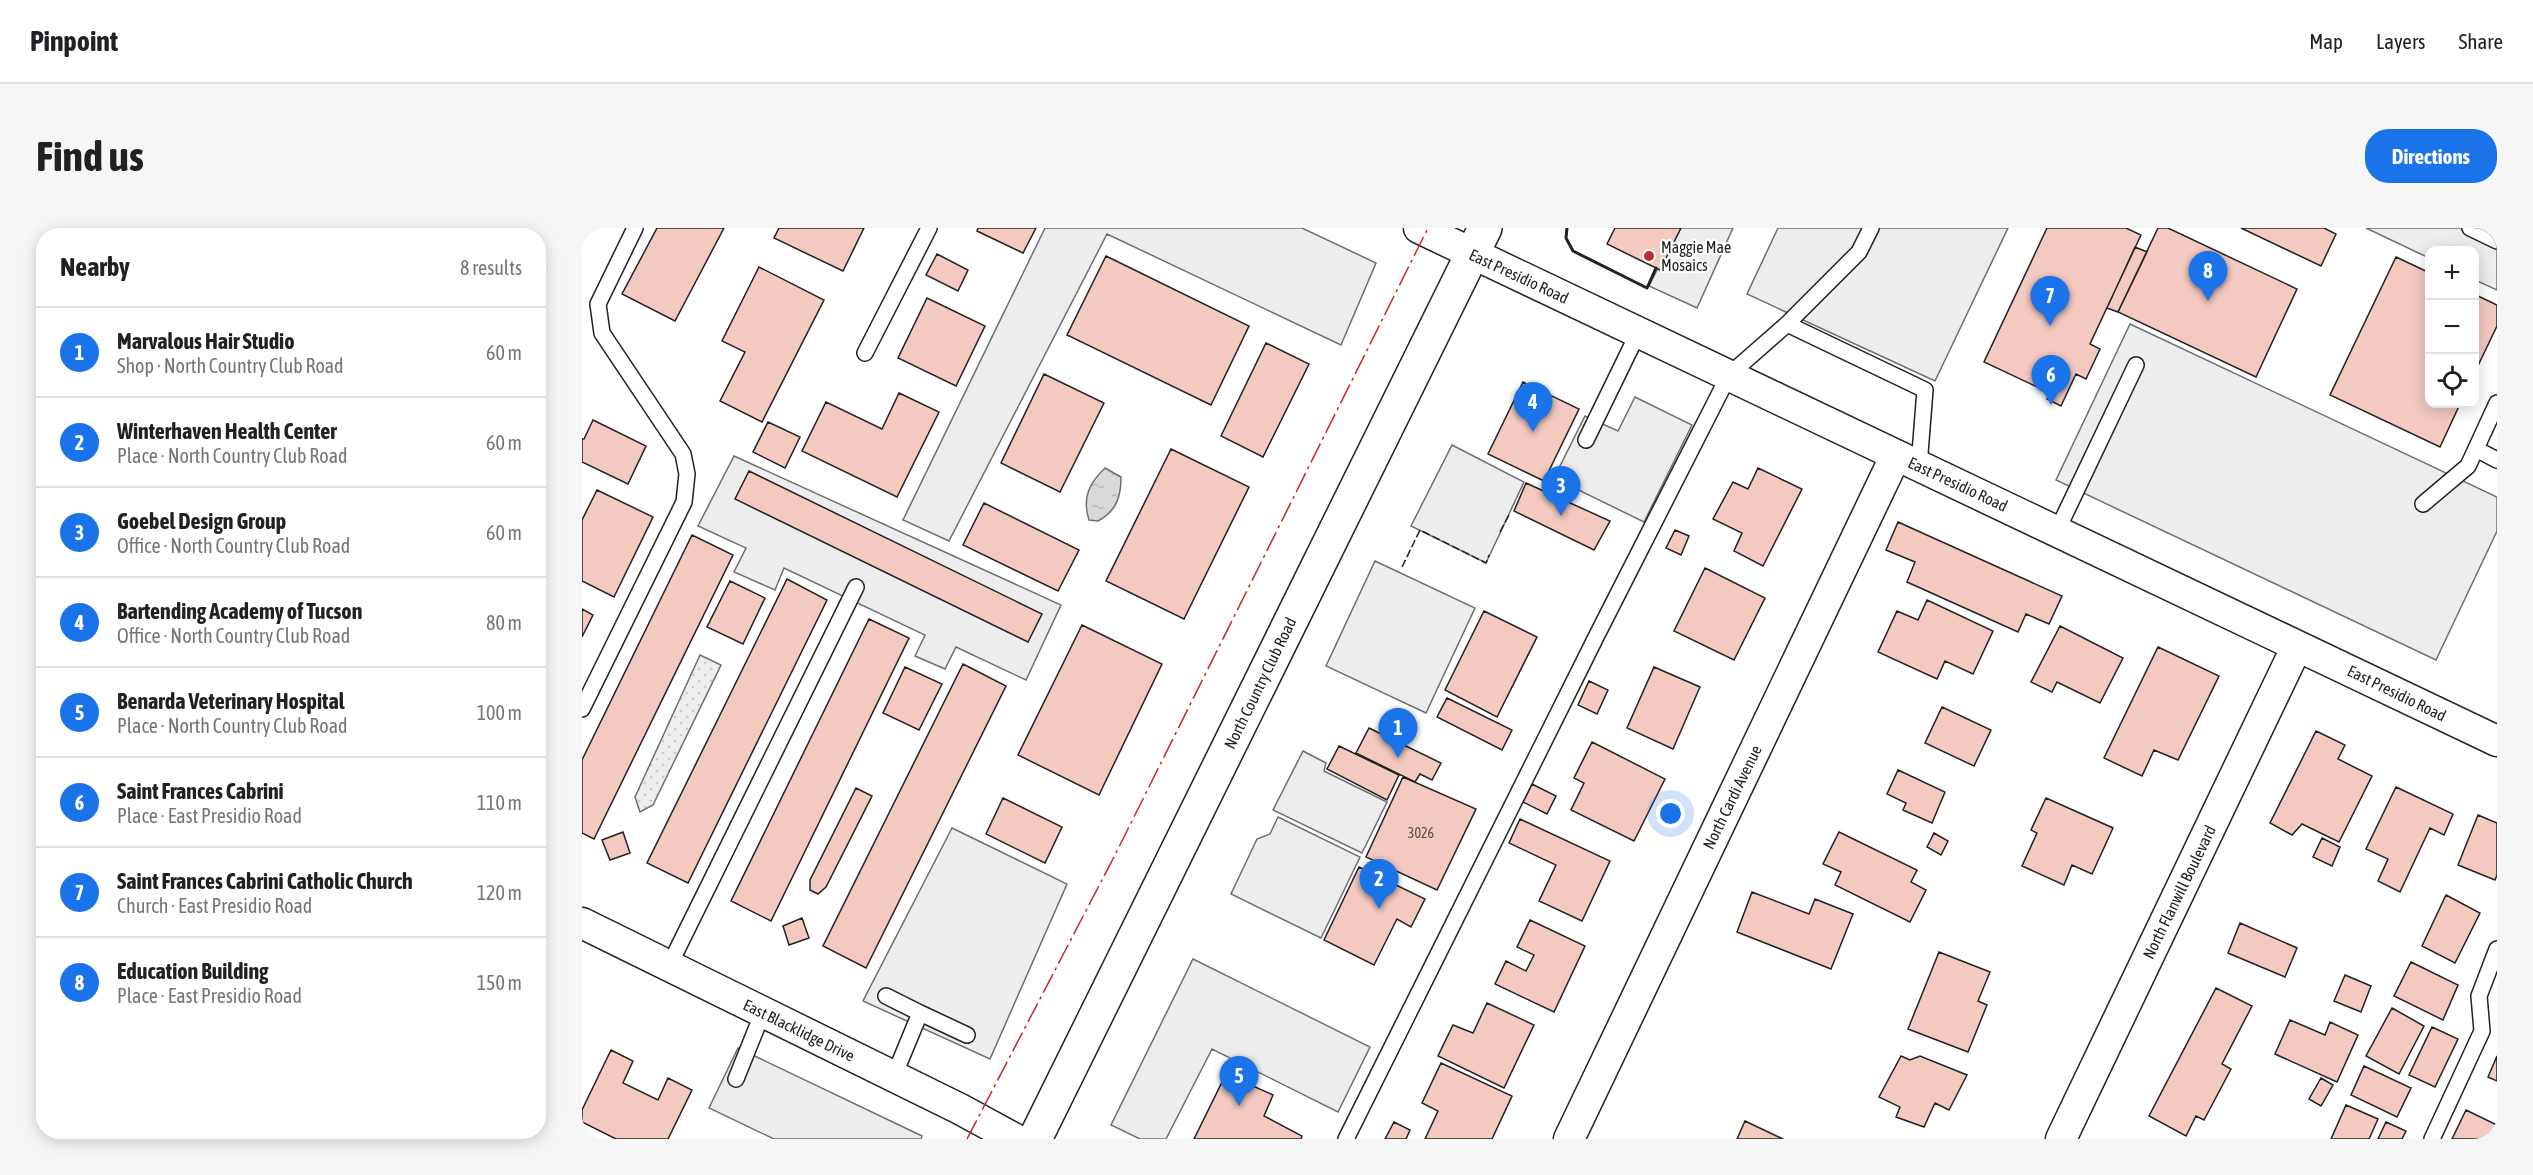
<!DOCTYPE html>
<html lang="en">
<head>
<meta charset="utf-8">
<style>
	:root { --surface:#fff; --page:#f6f6f6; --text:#202124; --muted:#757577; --line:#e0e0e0; --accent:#1a73e8 }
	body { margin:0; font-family:"Asap Condensed",sans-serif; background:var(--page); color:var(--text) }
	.controls { position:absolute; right:18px; top:18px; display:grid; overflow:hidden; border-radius:12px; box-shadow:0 3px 15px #0003 }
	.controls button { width:54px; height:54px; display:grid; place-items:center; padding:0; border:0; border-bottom:2px solid var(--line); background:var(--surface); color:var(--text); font:30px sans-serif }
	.you { position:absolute; left:1089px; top:586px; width:21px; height:21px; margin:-15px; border:4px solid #fff; border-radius:50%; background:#1a73e8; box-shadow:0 0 0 9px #1a73e833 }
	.badge { display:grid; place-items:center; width:39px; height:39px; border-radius:50%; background:var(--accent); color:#fff; font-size:20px; font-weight:700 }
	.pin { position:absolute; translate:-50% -50px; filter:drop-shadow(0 2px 3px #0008) }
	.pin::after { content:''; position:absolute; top:32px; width:21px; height:18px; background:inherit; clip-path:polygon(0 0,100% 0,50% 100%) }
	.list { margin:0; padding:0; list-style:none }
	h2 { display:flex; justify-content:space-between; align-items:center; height:78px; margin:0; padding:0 24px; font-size:26px }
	h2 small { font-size:20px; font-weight:400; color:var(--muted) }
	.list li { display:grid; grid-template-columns:39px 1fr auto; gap:18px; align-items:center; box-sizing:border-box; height:90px; padding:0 24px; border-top:2px solid var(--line) }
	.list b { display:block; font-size:22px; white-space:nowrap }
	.list p { margin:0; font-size:20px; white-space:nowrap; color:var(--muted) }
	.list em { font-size:20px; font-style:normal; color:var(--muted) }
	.icon { flex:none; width:33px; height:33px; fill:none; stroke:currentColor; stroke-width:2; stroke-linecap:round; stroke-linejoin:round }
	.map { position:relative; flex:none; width:1915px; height:911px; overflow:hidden; border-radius:24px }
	header { display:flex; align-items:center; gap:36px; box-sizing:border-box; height:84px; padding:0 30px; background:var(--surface); border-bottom:2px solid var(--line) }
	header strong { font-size:28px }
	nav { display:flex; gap:33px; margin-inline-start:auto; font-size:21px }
	.intro { display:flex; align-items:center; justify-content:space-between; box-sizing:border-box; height:144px; padding:0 36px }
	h1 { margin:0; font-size:42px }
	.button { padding:15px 27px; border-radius:24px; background:var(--accent); color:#fff; font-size:21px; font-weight:700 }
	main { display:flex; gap:36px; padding:0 36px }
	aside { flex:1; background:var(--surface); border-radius:24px; box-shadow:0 3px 15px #0003 }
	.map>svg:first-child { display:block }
	.grass { fill:url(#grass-dots); stroke:#6f6f6f; stroke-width:1.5 }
	.parking { fill:#ededed; stroke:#6f6f6f; stroke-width:1.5 }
	.water { fill:url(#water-ripples); stroke:#6f6f6f; stroke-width:1.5 }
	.building { fill:#f3c9c0; stroke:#222; stroke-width:1.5 }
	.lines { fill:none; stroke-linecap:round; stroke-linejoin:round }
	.lane-casing { stroke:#222; stroke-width:18 }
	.street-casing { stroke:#222; stroke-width:33 }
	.secondary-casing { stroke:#222; stroke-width:36 }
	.lane { stroke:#fff; stroke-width:15 }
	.street { stroke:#fff; stroke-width:30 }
	.secondary { stroke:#fff; stroke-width:33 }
	.fence { stroke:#222; stroke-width:1.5; stroke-dasharray:8 3; stroke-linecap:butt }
	.wall { stroke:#222; stroke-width:3 }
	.power { stroke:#c62828; stroke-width:1.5; stroke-dasharray:21 4.5 3 4.5; stroke-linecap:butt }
	.poi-dot { fill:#c62828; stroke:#fff; stroke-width:2 }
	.labels { text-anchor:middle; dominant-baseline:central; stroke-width:4.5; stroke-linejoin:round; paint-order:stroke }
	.number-label { font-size:14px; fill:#564c4a }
	.poi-label { font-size:16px; fill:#222; stroke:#fff; text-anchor:start }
	.street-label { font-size:16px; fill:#222; stroke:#fff }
</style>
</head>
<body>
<header>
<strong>Pinpoint</strong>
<nav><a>Map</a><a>Layers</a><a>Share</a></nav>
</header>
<div class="intro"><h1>Find us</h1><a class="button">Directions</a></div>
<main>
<aside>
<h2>Nearby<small>8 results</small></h2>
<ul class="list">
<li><span class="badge">1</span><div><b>Marvalous Hair Studio</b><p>Shop · North Country Club Road</p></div><em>60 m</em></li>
<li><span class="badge">2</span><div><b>Winterhaven Health Center</b><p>Place · North Country Club Road</p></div><em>60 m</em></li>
<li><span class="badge">3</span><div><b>Goebel Design Group</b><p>Office · North Country Club Road</p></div><em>60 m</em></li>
<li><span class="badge">4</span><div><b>Bartending Academy of Tucson</b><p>Office · North Country Club Road</p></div><em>80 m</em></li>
<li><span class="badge">5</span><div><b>Benarda Veterinary Hospital</b><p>Place · North Country Club Road</p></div><em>100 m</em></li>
<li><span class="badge">6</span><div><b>Saint Frances Cabrini</b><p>Place · East Presidio Road</p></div><em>110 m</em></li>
<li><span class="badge">7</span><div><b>Saint Frances Cabrini Catholic Church</b><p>Church · East Presidio Road</p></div><em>120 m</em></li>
<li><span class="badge">8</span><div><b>Education Building</b><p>Place · East Presidio Road</p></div><em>150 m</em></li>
</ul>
</aside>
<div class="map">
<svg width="1915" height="911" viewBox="0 0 1915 911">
	<defs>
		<pattern id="grass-dots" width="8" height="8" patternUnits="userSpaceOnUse" patternTransform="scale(1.5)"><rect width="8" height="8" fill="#eee"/><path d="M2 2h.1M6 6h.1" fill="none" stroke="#ccc" stroke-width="1.8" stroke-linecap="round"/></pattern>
		<pattern id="water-ripples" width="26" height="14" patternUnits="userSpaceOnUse" patternTransform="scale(1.5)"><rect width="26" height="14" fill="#d9d9d9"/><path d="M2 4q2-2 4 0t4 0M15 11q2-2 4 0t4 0" fill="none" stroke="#bababa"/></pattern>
	</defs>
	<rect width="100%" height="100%" fill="#fff"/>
	<path class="grass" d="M 118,427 L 139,437 L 71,577 L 58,584 L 53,569 Z"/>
	<path class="parking" d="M 463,0 L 720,0 L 794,35 L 759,117 L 525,6 L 367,313 L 321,292 Z
		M 1096,0 L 1151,0 L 1115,80 L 1067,58 Z
		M 1196,0 L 1426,0 L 1353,153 L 1165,66 Z
		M 1784,0 L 1915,0 L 1915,62 L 1893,52 L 1892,22 L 1848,22 L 1847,30 Z
		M 1548,96 L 1915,269 L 1915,303 L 1854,432 L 1474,252 Z
		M 1053,169 L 1110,197 L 1062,294 L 972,250 L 1003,188 L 1036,203 Z
		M 870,217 L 942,254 L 904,335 L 829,298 Z
		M 152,228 L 479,377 L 444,452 L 374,419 L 363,441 L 333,428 L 343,407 L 202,340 L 193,362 L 152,344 L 164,320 L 116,298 Z
		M 793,333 L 893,380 L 844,485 L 744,438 Z
		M 721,523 L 744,535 L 742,543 L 805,574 L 780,625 L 691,582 Z
		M 696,589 L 778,629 L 739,710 L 649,666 L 675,611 L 688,606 Z
		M 370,600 L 485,656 L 408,831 L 281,773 Z
		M 611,731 L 788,819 L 756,884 L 630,821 L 584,911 L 558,911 L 529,897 Z
		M 156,820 L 340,908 L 339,911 L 192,911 L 127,880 Z"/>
	<path class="water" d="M 523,240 L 539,249 C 539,270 534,283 516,293 L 507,292 C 500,270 507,255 523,240 Z"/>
	<path class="building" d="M 75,0 L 142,0 L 93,93 L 40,66 Z
		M 197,0 L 282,0 L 261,43 L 192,10 Z
		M 396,0 L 454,0 L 441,25 L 395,3 Z
		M 1033,0 L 1099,0 L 1078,42 L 1025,16 Z
		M 1465,0 L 1544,0 L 1559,7 L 1508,116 L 1518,121 L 1504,151 L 1494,146 L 1479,178 L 1465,171 L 1468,165 L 1402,134 Z
		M 1576,0 L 1586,0 L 1715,61 L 1674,149 L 1536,84 Z
		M 1659,0 L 1742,0 L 1754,6 L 1739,38 Z
		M 1553,19 L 1565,24 L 1536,84 L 1525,80 Z
		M 355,26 L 386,42 L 376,63 L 344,47 Z
		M 524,28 L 667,98 L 629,177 L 485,107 Z
		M 1814,29 L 1848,45 L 1848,176 L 1878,176 L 1858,219 L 1748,167 Z
		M 177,39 L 242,72 L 180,194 L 138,173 L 163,124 L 140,113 Z
		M 1892,66 L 1915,77 L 1915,98 L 1892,146 Z
		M 345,70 L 403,98 L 374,158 L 316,130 Z
		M 684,115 L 727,136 L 681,229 L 639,208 Z
		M 462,146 L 522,175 L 478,264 L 419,235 Z
		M 941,154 L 997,181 L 962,253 L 906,226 Z
		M 317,165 L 357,184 L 315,269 L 220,223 L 244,174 L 300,201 Z
		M 11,192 L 64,218 L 46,256 L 0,234 L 0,211 L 2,211 Z
		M 186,194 L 218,209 L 203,240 L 171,224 Z
		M 589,221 L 667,259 L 602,391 L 524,353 Z
		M 1176,240 L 1220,261 L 1181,338 L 1152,323 L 1160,305 L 1131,291 L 1151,254 L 1166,261 Z
		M 167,243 L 460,386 L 446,414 L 153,271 Z
		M 944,255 L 1028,293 L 1012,322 L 932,283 Z
		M 15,262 L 71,289 L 32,369 L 0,353 L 0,292 Z
		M 402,275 L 497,322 L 476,363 L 381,317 Z
		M 1316,294 L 1480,368 L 1467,396 L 1444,386 L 1436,404 L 1325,354 L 1333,334 L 1304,322 Z
		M 1093,302 L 1107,308 L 1099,327 L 1084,320 Z
		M 110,307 L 151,327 L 12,611 L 0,605 L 0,532 Z
		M 1123,340 L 1183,370 L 1152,432 L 1092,403 Z
		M 205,351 L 245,372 L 106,655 L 65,635 Z
		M 148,353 L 183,370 L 161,416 L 125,399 Z
		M 1345,372 L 1411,403 L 1391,446 L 1363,433 L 1355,451 L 1296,424 L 1315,383 L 1336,392 Z
		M 0,381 L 11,387 L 0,409 Z
		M 902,383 L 955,409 L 915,489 L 863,462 Z
		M 287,391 L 327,410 L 189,693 L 149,673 Z
		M 500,397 L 580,436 L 517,567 L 436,527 Z
		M 1478,398 L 1541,430 L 1518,475 L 1475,454 L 1470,464 L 1449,454 Z
		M 1576,419 L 1637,448 L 1596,532 L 1572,522 L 1560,548 L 1522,530 Z
		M 381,436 L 424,458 L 284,740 L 241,718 Z
		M 323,439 L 360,456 L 337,502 L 301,485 Z
		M 1072,439 L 1118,459 L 1091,521 L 1045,500 Z
		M 1007,453 L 1026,462 L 1015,486 L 996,477 Z
		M 865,470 L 930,502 L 920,522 L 855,489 Z
		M 1360,479 L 1409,502 L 1392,538 L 1343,515 Z
		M 787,500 L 859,535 L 850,552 L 838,546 L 833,554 L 774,525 Z
		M 1734,503 L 1763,517 L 1756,531 L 1790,548 L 1757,614 L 1720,596 L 1710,607 L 1688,595 Z
		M 1010,514 L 1083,551 L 1052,613 L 989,582 L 1002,555 L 992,550 Z
		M 757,518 L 817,547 L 805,572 L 745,541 Z
		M 1316,542 L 1363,564 L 1350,595 L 1321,582 L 1324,575 L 1305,566 Z
		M 821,549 L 894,581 L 855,662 L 784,629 Z
		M 950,556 L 974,568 L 965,586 L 941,574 Z
		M 1814,559 L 1871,586 L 1862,607 L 1848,600 L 1818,664 L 1796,653 L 1806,631 L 1784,621 Z
		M 274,560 L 290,568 L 244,659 L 236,666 L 228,662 L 228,652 Z
		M 421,570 L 480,599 L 463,635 L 404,606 Z
		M 1464,570 L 1531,600 L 1510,646 L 1490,637 L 1482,657 L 1440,638 L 1455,605 L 1449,602 Z
		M 1896,587 L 1915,595 L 1915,647 L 1913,652 L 1876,637 Z
		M 938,591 L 1028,633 L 1000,693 L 957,673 L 974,637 L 927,615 Z
		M 41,604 L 48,625 L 28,632 L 20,612 Z
		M 1257,604 L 1335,642 L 1329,654 L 1344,662 L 1328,694 L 1253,657 L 1259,644 L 1241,636 Z
		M 1352,605 L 1366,613 L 1359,627 L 1345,619 Z
		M 1740,610 L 1758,619 L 1750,638 L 1731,629 Z
		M 777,639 L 843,671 L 829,699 L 815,691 L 792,737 L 742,712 Z
		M 1170,664 L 1227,686 L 1233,671 L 1271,686 L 1249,741 L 1155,704 Z
		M 1864,667 L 1898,685 L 1873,735 L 1840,718 Z
		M 220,690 L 227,710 L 207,717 L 201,698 Z
		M 948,692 L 1003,718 L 972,784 L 913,756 L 924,733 L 944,743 L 952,727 L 935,719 Z
		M 1658,695 L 1715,720 L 1703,749 L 1646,725 Z
		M 1357,724 L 1408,744 L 1396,773 L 1405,777 L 1386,824 L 1326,801 Z
		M 1829,734 L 1876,757 L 1861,792 L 1812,768 Z
		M 1763,747 L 1789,758 L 1779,784 L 1752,773 Z
		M 1634,760 L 1670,778 L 1640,836 L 1649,841 L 1622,892 L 1614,888 L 1604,908 L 1567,888 Z
		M 905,775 L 952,797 L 922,860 L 856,828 L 871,797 L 891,805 Z
		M 1810,780 L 1842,798 L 1817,846 L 1784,828 Z
		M 1708,792 L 1743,807 L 1748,794 L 1776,807 L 1755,854 L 1693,826 Z
		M 1850,799 L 1876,811 L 1853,859 L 1827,847 Z
		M 29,822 L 51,833 L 41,855 L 76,872 L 86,850 L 110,862 L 86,911 L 34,911 L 0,894 L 0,882 Z
		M 1319,828 L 1328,832 L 1338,828 L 1385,847 L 1367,882 L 1353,875 L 1342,899 L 1314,889 L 1318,879 L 1297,869 Z
		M 1915,828 L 1915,853 L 1906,849 Z
		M 859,835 L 930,868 L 910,911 L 843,911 L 856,883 L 840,875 Z
		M 1782,838 L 1829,860 L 1815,889 L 1769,867 Z
		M 644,846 L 691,867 L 682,888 L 720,908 L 719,911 L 612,911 Z
		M 1739,850 L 1751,857 L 1739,878 L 1727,871 Z
		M 1764,877 L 1796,891 L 1787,911 L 1749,911 Z
		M 1884,882 L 1915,897 L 1911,911 L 1870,911 Z
		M 1163,893 L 1201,911 L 1155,911 Z
		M 812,894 L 828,902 L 824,911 L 803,911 Z
		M 1804,894 L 1824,903 L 1820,911 L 1796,911 Z"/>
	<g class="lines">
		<g class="lane-casing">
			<path id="lane" d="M 1888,0 L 1915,13
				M 1205,96 L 1343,162 L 1337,238
				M 283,125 L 347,0
				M 1004,212 L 1056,105
				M 1894,221 L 1915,232
				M 1841,276 L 1886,238 L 1915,175
				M 1475,303 L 1554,137
				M 0,481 L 102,274 L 105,246 L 101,226 L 20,105 L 16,76 L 53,0
				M 87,738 L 274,359
				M 304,768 L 338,785
				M 312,848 L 338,785 L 385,807
				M 154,851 L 181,784
				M 764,911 L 1015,407 L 1147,147 L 1205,96 L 1277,24 L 1289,0
				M 1850,911 L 1900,803 L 1897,768 L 1915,721"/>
		</g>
		<g class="street-casing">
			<path id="street" d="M 837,0 L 1915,513
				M 0,695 L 378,881 L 433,911
				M 987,911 L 1314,227
				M 1479,911 L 1715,418"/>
		</g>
		<g class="secondary-casing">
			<path id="secondary" d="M 453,911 L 903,0"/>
		</g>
		<use href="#lane" class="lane"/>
		<use href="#street" class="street"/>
		<use href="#secondary" class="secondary"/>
		<path class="fence" d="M 918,304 L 928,285
			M 820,339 L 838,302 L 904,335 L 907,327"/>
		<path class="wall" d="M 985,0 L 984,10 L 991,23 L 1065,60 L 1074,40"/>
		<path class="power" d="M 385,911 L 534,625 L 846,0"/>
	</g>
	<circle class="poi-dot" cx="1067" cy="28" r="6"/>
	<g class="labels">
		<g class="number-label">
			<text x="839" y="605">3026</text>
		</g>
		<g class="poi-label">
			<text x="1079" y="19">Maggie Mae<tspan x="1079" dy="18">Mosaics</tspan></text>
		</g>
		<g class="street-label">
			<text transform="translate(937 48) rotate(25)">East Presidio Road</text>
			<text transform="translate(1376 256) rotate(25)">East Presidio Road</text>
			<text transform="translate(678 455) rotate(-64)">North Country Club Road</text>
			<text transform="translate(1815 465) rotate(26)">East Presidio Road</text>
			<text transform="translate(1150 569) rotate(-64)">North Cardi Avenue</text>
			<text transform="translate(1597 664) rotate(-64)">North Flanwill Boulevard</text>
			<text transform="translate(217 802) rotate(26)">East Blacklidge Drive</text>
		</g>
	</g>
</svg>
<div class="controls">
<button>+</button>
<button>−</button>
<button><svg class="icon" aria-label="locate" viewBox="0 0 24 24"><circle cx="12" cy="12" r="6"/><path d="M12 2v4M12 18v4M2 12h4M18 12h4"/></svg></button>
</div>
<div class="you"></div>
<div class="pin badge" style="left:816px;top:530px">1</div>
<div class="pin badge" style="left:797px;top:681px">2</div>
<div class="pin badge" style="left:979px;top:288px">3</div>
<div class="pin badge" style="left:951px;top:204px">4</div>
<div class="pin badge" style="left:657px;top:878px">5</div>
<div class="pin badge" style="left:1469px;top:177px">6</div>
<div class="pin badge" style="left:1468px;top:98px">7</div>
<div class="pin badge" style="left:1626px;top:73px">8</div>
</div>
</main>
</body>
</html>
